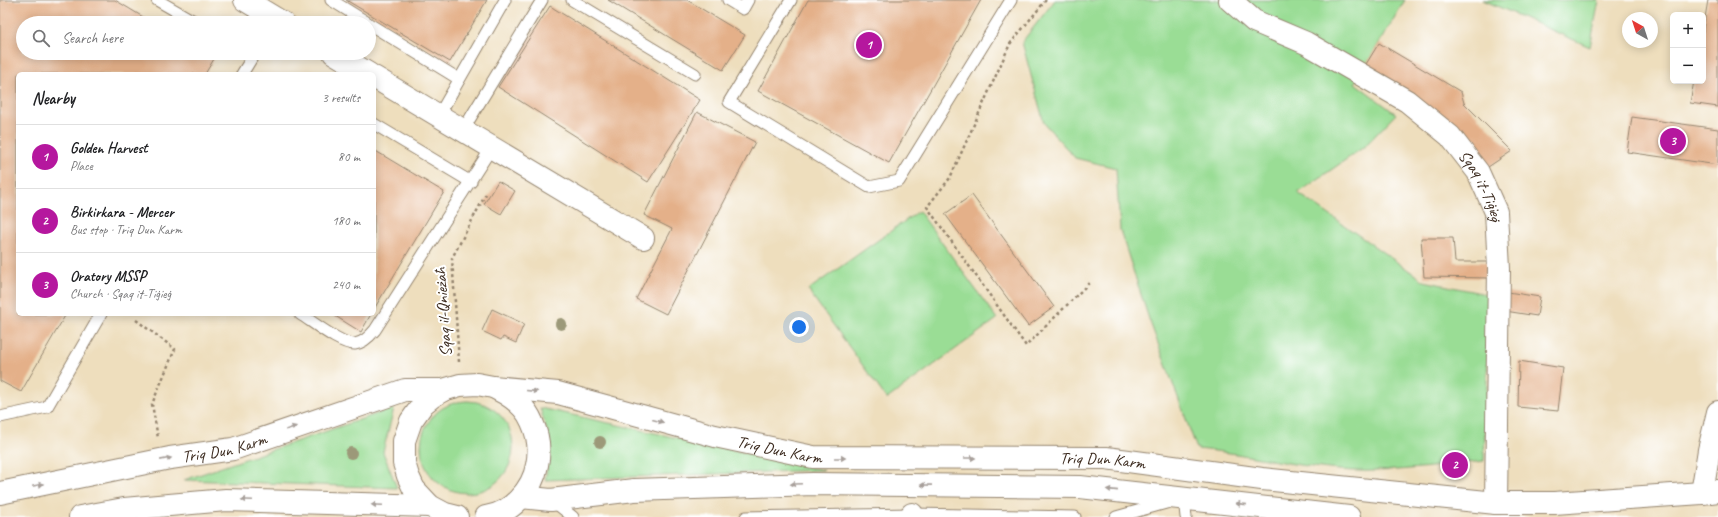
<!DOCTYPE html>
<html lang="en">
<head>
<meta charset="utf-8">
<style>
	:root { --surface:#fff; --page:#f2f2f2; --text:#202124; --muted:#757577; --line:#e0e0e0; --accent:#b5179e }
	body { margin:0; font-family:Caveat,sans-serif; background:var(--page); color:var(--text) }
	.controls { position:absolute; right:12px; top:12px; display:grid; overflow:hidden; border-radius:6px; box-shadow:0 2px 10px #0003 }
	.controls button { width:36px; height:36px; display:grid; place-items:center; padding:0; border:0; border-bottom:1px solid var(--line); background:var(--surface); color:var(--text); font:20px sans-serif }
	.compass { position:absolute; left:1622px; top:12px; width:36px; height:36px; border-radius:50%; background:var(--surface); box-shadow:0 2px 10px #0003; rotate:321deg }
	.you { position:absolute; left:799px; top:327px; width:14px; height:14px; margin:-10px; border:3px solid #fff; border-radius:50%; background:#1a73e8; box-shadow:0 0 0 6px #1a73e833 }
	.badge { display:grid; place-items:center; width:26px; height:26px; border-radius:50%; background:var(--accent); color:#fff; font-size:13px; font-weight:700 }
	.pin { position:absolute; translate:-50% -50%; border:2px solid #fff; box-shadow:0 1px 4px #0006 }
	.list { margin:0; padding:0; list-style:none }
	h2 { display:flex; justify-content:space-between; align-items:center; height:52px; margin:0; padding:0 16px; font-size:17px }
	h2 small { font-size:13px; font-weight:400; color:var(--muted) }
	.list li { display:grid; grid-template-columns:26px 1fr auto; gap:12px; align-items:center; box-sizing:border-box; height:64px; padding:0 16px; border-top:1px solid var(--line) }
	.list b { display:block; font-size:15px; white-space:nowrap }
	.list p { margin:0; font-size:13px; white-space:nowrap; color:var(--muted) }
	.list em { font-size:13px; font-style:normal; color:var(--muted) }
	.icon { flex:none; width:22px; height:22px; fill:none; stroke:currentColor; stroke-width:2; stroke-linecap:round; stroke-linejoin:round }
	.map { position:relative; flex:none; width:1718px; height:517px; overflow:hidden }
	.search { position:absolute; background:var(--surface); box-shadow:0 2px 10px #0003; left:16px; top:16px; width:360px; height:44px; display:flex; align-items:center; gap:10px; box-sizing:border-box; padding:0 14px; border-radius:22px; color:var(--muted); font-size:15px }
	.panel { position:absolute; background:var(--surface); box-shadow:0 2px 10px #0003; left:16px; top:72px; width:360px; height:244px; border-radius:6px }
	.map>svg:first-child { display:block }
	.green { fill:#9add95; stroke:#6a845a }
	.building { fill:#e4b089 }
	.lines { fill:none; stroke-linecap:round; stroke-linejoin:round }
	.service-casing { stroke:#94846e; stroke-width:13 }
	.minor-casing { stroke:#94846e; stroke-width:24 }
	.trunk-casing { stroke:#94846e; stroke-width:24 }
	.path { stroke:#94846e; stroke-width:2.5; stroke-dasharray:3 3; stroke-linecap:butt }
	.service { stroke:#fff; stroke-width:11 }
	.minor { stroke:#fff; stroke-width:22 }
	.trunk { stroke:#fff; stroke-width:22 }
	.tree { fill:#9c9979 }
	.oneway { fill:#a79f9a }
	.labels { text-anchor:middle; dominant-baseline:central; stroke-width:4; stroke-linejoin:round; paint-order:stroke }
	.street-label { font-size:17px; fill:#3b2a1e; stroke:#fff }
</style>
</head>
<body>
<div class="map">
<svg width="1718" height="517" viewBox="0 0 1718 517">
	<rect width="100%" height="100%" fill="#fff"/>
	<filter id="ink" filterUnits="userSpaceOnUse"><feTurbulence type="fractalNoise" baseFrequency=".025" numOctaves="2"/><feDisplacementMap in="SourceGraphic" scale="8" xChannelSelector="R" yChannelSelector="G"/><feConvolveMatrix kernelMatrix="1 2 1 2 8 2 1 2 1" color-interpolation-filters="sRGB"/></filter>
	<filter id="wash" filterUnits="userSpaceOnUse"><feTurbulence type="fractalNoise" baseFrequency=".012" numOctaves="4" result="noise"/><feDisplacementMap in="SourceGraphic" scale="16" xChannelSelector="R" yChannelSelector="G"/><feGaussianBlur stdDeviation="0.9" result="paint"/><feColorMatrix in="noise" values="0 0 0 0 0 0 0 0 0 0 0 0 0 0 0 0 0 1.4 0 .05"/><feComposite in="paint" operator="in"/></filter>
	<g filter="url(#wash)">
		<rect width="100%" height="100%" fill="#eedebd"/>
		<path class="green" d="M 1055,0 L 1405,0 L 1355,83 L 1396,114 L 1364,147 L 1298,193 L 1424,281 L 1490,295 L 1484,461 C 1448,465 1411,470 1375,471 C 1315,473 1256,454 1197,449 L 1149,319 L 1120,230 L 1116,168 L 1075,158 L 1044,123 L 1022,42 Z
			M 1483,0 L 1599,0 L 1590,47 Z
			M 919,211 L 997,319 L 887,399 L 808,290 Z
			M421 447a46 46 0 1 1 92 0a46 46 0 1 1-92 0Z
			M 394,408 L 383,452 L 397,488 L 184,480 Z
			M 540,408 L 824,470 L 545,480 L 551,445 Z"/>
		<g id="blocks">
			<path class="building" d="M 0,0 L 115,0 L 153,23 L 23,23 L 23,53 L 203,53 L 214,59 L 205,74 L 18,74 L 18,314 L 66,314 L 21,392 L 0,381 Z
				M 346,0 L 487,0 L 450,62 Z
				M 608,0 L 687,0 L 745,35 L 723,70 Z
				M 808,0 L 981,0 L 889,163 L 758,91 Z
				M 1708,0 L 1718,0 L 1718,107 L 1690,103 L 1694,81 L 1703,81 L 1703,30 Z
				M 550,6 L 700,100 L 648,182 L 498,87 Z
				M 1379,43 L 1461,92 L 1464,103 L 1512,151 L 1485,169 L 1363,69 Z
				M 697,112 L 755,142 L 666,314 L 636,299 L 672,229 L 644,215 Z
				M 1632,117 L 1718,129 L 1718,165 L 1627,152 Z
				M 374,150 L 444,192 L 374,309 Z
				M 498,181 L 515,191 L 501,214 L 484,204 Z
				M 972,195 L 1054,307 L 1028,326 L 945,214 Z
				M 1421,238 L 1453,238 L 1455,262 L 1492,262 L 1491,278 L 1424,277 Z
				M 1508,292 L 1540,297 L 1537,316 L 1505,311 Z
				M 492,309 L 524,324 L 516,343 L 503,337 L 501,340 L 482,331 Z
				M 332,314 L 371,314 L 361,332 Z
				M 1519,361 L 1563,368 L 1558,411 L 1518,407 Z"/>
		</g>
	</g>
	<g filter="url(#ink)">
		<use href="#blocks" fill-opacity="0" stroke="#94846e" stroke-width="1"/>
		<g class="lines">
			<g class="service-casing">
				<path id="service" d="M 157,0 L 197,23
					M 331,0 L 368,23
					M 572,0 L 695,74
					M 728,0 L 743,9 L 748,0
					M 791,0 L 729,102 L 869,187 L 899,181 L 1011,0
					M 369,24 L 459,79
					M 242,74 L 253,56 L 248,53
					M 439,115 L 505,0
					M 374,124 L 471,182
					M 463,130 L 542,0
					M 300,314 C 313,322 341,345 355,344 C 363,343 370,336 375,330 L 492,147
					M 0,417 L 47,407 L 101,314
					M 553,501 L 573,517
					M 746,517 L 912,514 L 1075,517
					M 1116,517 L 1184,498 L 1186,517"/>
			</g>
			<g class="minor-casing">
				<g id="minor">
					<path d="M 245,0 L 283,23"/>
					<path id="s1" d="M 1230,0 L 1254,21 L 1306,43 L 1407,101 L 1450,136 L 1478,172 L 1496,212 L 1499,268 L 1496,503"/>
					<path d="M 334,53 L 369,74"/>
					<path d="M 374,77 L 643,238"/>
					<path d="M 1702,493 L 1709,450 L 1718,412"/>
					<path d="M 912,517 L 912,514"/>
				</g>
			</g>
			<g class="trunk-casing">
				<g id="trunk">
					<path id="s2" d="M 0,493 L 170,458 L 233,449 L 405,390 L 443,390"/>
					<path d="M 521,497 L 551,500 L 634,490 L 813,484 L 1080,487 L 1349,517"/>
					<path d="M 80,517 L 124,509 L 226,500 L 430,506"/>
					<path id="s3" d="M 457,517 L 445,514 L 430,506 L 414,489 L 408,476 L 404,463 L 404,441 L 411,421 L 423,404 L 433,396 L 443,390 L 460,385 L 477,384 L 493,387 L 558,393 L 715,436 L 813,457 L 1106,458 L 1262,479 L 1496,503 L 1554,503 L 1702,493 L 1718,491"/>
					<path d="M 486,517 C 511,514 533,489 537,465 C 540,451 538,435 532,422 C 526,407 511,396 497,389"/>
				</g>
			</g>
			<path class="path" d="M 1046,0 L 1010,44 L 950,178 L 927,207 L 1026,346 L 1091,281
				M 136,320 L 175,349 L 152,404 L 158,438
				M 459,362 L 452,258 L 486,194"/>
			<use href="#service" class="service"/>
			<use href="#minor" class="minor"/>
			<use href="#trunk" class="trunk"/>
		</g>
		<g class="tree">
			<circle cx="561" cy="324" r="6"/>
			<circle cx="600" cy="442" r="6"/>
			<circle cx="351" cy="453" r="6"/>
		</g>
		<defs><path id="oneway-solid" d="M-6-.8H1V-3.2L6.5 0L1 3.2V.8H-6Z"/></defs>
		<g class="oneway">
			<use href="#oneway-solid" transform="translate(532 391) rotate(5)"/>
			<use href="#oneway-solid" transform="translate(658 421) rotate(15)"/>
			<use href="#oneway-solid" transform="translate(291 428) rotate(-19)"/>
			<use href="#oneway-solid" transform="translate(840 458)"/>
			<use href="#oneway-solid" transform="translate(970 458)"/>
			<use href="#oneway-solid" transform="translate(166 459) rotate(-11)"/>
			<use href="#oneway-solid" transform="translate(796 484) rotate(178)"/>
			<use href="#oneway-solid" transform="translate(38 485) rotate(-12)"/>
			<use href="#oneway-solid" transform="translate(926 485) rotate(-179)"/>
			<use href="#oneway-solid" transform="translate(1112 490) rotate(-174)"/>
			<use href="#oneway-solid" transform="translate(247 500) rotate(-178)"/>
			<use href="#oneway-solid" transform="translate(1241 504) rotate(-174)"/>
			<use href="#oneway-solid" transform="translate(377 505) rotate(-178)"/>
		</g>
	</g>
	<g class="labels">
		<g class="street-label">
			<text stroke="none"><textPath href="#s1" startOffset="320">Sqaq it-Tiġieġ</textPath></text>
			<text transform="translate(443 312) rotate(-94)">Sqaq il-Qnieżaħ</text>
			<text stroke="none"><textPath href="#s2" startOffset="229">Triq Dun Karm</textPath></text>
			<text stroke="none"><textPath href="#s3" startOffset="514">Triq Dun Karm</textPath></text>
			<text stroke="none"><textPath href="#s3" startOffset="838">Triq Dun Karm</textPath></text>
		</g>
	</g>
</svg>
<div class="controls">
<button>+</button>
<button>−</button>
</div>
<svg class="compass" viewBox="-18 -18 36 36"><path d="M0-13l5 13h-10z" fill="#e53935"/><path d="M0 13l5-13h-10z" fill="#757577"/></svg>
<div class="you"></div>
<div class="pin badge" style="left:869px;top:45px">1</div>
<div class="pin badge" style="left:1455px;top:465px">2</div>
<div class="pin badge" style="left:1673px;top:141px">3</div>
<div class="search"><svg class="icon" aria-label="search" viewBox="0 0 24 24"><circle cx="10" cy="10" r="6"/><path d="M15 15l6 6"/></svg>Search here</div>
<section class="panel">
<h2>Nearby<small>3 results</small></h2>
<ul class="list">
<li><span class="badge">1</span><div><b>Golden Harvest</b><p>Place</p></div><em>80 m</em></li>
<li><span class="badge">2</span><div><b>Birkirkara - Mercer</b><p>Bus stop · Triq Dun Karm</p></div><em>180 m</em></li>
<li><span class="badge">3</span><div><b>Oratory MSSP</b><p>Church · Sqaq it-Tiġieġ</p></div><em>240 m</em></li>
</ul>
</section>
</div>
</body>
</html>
